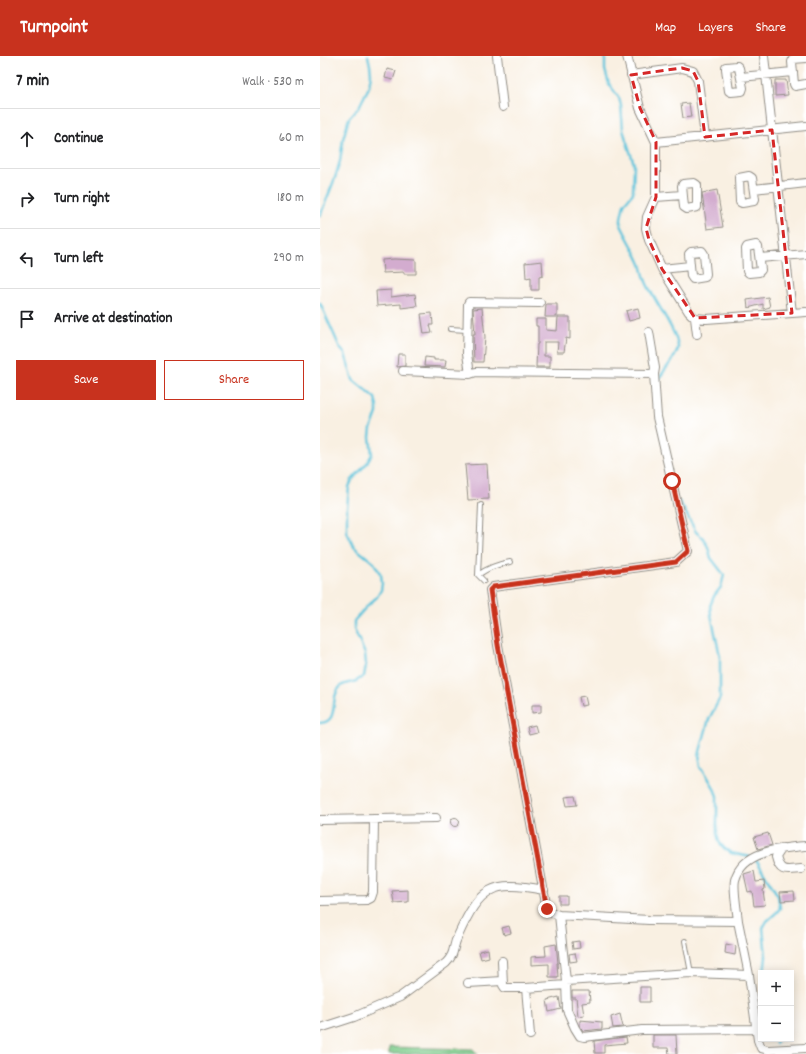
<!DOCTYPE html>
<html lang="en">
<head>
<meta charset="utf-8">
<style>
	:root { --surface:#fff; --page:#f6f6f6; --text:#202124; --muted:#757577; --line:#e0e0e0; --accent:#c8321e }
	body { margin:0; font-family:Dekko,sans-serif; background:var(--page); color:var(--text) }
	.controls { position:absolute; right:12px; bottom:12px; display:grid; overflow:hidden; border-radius:0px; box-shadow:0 2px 10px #0003 }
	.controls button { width:36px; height:36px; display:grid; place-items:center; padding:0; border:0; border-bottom:1px solid var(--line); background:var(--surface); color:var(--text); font:20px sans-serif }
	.stop { position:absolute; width:12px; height:12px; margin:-9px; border:3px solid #c8321e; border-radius:50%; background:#fff }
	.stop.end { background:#c8321e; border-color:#fff; box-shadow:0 1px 4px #0008 }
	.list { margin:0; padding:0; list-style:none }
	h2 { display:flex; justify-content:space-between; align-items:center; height:52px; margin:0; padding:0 16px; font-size:17px }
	h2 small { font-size:13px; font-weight:400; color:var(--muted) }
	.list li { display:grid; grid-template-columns:26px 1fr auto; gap:12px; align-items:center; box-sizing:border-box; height:60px; padding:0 16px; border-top:1px solid var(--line) }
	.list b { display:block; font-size:15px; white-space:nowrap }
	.list em { font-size:13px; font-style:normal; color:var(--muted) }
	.actions { display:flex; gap:8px; padding:12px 16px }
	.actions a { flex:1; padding:9px 0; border:1px solid var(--accent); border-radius:0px; text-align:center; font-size:14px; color:var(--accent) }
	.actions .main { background:var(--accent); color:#fff }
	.icon { flex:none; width:22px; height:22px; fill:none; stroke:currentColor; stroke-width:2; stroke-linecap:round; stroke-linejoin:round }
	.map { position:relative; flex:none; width:486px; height:998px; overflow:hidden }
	header { display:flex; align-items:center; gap:24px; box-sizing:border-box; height:56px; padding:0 20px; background:var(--accent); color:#fff }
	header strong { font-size:19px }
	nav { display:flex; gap:22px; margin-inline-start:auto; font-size:14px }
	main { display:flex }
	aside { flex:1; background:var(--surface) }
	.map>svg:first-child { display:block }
	.green { fill:#7ecc8b; stroke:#547c5b }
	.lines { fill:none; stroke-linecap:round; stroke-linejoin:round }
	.stream { stroke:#5fc4dc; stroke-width:2.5 }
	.building { fill:#d3accf }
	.lane-casing { stroke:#928e86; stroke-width:6 }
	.street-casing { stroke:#928e86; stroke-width:10 }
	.lane { stroke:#fff; stroke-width:4 }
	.street { stroke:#fff; stroke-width:8 }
	.route { stroke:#c8321e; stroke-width:5 }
	.marked { fill:none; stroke:#d62828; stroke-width:3; stroke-dasharray:8 5; stroke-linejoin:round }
</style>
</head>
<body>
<header>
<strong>Turnpoint</strong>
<nav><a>Map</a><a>Layers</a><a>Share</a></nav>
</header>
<main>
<aside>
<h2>7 min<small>Walk · 530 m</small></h2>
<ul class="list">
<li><svg class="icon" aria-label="ahead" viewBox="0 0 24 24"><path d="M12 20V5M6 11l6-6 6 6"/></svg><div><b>Continue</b></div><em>60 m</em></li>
<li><svg class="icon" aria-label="right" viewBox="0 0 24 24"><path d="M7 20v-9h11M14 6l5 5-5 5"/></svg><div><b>Turn right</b></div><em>180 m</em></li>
<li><svg class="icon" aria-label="left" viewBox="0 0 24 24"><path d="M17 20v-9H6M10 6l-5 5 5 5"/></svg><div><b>Turn left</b></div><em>290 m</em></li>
<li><svg class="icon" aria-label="arrive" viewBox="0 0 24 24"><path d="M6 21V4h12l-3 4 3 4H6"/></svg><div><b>Arrive at destination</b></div></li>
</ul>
<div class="actions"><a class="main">Save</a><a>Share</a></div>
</aside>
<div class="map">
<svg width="486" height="998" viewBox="0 0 486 998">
	<rect width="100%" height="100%" fill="#fff"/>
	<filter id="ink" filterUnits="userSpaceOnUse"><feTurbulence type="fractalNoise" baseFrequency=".025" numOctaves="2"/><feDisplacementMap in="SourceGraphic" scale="8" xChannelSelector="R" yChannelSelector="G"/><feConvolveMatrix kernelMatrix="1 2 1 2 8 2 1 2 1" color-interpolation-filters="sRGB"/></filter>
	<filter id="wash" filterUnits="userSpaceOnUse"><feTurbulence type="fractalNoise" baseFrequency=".012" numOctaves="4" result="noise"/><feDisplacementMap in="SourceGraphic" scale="16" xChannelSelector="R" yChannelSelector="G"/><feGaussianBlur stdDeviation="0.9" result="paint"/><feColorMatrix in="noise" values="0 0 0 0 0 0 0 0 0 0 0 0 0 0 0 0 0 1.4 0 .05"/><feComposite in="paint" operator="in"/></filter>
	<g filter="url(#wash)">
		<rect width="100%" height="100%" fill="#f9f0e2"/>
		<path class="green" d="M 69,991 L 153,993 L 158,998 L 69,998 Z"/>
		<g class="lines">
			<path class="stream" d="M 285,0 L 285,14 L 289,28 L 299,42 L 301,50 L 303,74 L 314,108 L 313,137 L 304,148 L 301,162 L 301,169 C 307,182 315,194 321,208 C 323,215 324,222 327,228 C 333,242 359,279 358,292 C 356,304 342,314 338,326
				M 0,160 L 15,122 L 20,105 L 23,83 L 29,62 L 39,51 L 49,31 L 51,18 L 50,9 L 48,0
				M 0,247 L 20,292 L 25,298 L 33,324 L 55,342 L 57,350 L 57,357 L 51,373 L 50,381 L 52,398 L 47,407 L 32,424 L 29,431 L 27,452 L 27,476 L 34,491 L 54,507 L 61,519 L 62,527 L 61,534 L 57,541 L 48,549 L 34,565 L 34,573 L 45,598 L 46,609 L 44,620 C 41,622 38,624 36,625 C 31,627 24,627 21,630 C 8,641 21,666 0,667
				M 360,446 L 376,476 L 383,482 L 388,491 L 391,502 L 404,519 L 401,531 L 394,540 L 390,550 L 391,559 L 400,600 L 400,642 L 389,663 L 379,699 L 381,710 L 393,730 L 397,740 L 397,777 L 399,786 L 404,792 L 411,797 L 430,801
				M 434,803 L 437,805 L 458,840 L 460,852 L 457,856 L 447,865 L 443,872 L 446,901 L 444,917
				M 456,983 L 456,988"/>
		</g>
		<g id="blocks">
			<path class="building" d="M 67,13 L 76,15 L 73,24 L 65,22 Z
				M 455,24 L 466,24 L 468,39 L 455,40 Z
				M 369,47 L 371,61 L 363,62 L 361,48 Z
				M 397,134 L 403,171 L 387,173 L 382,137 Z
				M 74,203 L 96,204 L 96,218 L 84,218 L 84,216 L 63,217 L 62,204 Z
				M 222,205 L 223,220 L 219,221 L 219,234 L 211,234 L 211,221 L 206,222 L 205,207 Z
				M 71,234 L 71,241 L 95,238 L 97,250 L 81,252 L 81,248 L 57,250 L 56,235 Z
				M 448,241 L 450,251 L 443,253 L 443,248 L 428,252 L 427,244 Z
				M 226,248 L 237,248 L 237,261 L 225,261 Z
				M 162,252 L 165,281 L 163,306 L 154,306 L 153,278 L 155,278 L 153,253 Z
				M 318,252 L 320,262 L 309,265 L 306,255 Z
				M 112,257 L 113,269 L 110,269 L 112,277 L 104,278 L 101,258 Z
				M 238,261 L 250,261 L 250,283 L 246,282 L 244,296 L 237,296 L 238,286 L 224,286 L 224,300 L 230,300 L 230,311 L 216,311 L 217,288 L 218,288 L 218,270 L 216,270 L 216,263 L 226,263 L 226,274 L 237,275 Z
				M 78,298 L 85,298 L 85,310 L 77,311 Z
				M 105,301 L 114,302 L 114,304 L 126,304 L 125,311 L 104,310 Z
				M 167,408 L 169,443 L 148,444 L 145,409 Z
				M 265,640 L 267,649 L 261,650 L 259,641 Z
				M 212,649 L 221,649 L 221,656 L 212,657 Z
				M 215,669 L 217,676 L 209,678 L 207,671 Z
				M 255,740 L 257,749 L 247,750 L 245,741 Z
				M130.5 766a4.5 4.5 0 1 1 9 0a4.5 4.5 0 1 1-9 0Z
				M 448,777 L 452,789 L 438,793 L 434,781 Z
				M 434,815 L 436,826 L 444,825 L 445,833 L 443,834 L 445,849 L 434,850 L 432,835 L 428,836 L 424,818 Z
				M 88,834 L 88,846 L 74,847 L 72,835 Z
				M 474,835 L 475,844 L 461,845 L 460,836 Z
				M 239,840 L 247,840 L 247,848 L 239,848 Z
				M 189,870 L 191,877 L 184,879 L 182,872 Z
				M 259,885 L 260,892 L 253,893 L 252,886 Z
				M 236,888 L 238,907 L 237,907 L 238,921 L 229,921 L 229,908 L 211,909 L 211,901 L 226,900 L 225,890 Z
				M 406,888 L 416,890 L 415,899 L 405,897 Z
				M 168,893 L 169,901 L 161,903 L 159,895 Z
				M 255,897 L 257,905 L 250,906 L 249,898 Z
				M 320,931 L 330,931 L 330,946 L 320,946 Z
				M 252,935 L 269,935 L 270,946 L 262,947 L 264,959 L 258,960 L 256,942 L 252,942 Z
				M 239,941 L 241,953 L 229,956 L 227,944 Z
				M 300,958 L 303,971 L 293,972 L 291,961 Z
				M 260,964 L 282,966 L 282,973 L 263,975 L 260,970 Z
				M 333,979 L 356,979 L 357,998 L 349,998 L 348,992 L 333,992 Z
				M 306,981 L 307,987 L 284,989 L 284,997 L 275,997 L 274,985 Z"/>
		</g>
	</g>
	<g filter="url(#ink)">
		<use href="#blocks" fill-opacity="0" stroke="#928e86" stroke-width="1"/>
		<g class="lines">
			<g class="lane-casing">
				<path id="lane" d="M 130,273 L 147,274
					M 161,449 L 158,519 L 164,525
					M 158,519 C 169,511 178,508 190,506
					M 365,885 L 371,917"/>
			</g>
			<g class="street-casing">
				<path id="street" d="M 177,0 L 183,51
					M 307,0 L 320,52 L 336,86 L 336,141 L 327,161 L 326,172 L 329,184 L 342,213 L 369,256 L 375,262 L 386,263 L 486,256
					M 444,0 L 472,257
					M 486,2 L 473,3 L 472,6 L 474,28 L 475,30 L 486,28
					M 417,10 L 419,12 L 423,32 L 422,35 L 411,36 L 409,35 L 406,13 L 406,11 Z
					M 311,19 L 362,12 L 373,15 L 378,25 L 385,81
					M 421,21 L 472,16
					M 336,86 L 486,70
					M 429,120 L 432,122 L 435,143 L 434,145 L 422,147 L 420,146 L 419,122 Z
					M 374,127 L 377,129 L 377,151 L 367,153 L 364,151 L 362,130 L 363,128 Z
					M 434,133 L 486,127
					M 336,141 L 362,139
					M 436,189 L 438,191 L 441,214 L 439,216 L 429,217 L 427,215 L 426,193 L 427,191 Z
					M 382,195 L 384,198 L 386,218 L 385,221 L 373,223 L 371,220 L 369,198 L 371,196 Z
					M 440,202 L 486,198
					M 342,213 L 370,210
					M 220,247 L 149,246 L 148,248 L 147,298 L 150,318 L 156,316 L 334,318 L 337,361 L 368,495 L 356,506 L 173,531 L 170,534 L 178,589 L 227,853 L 230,856 L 239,859 L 329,864 L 418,865 L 429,919 L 438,984 L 441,992 L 448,994 L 486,992
					M 375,262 L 377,278
					M 329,276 L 335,312 L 334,318
					M 83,315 L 150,318
					M 0,764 L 116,762
					M 462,792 L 456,801 C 460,818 467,814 481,813
					M 0,845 L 47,844 L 51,842 L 53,836 L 54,763
					M 239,859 L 246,925 L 371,917 L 429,919
					M 418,865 C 417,855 413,832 415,824 C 422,795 461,792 486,790
					M 182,905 L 183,929 L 185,932 L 206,932 L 246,929
					M 246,925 L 247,954 L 255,972 L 260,980 L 264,981 L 322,974 L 436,973
					M 148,927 L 182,925
					M 206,932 L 210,979
					M 0,972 L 34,961 L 80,941 L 126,907 C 136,897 132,891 138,880 C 160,831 171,824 224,834"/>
			</g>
			<use href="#lane" class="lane"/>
			<use href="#street" class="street"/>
		</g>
	</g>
	<g class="lines" filter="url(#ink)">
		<path class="route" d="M 227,853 L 178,589 L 170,534 L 173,531 L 356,506 L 368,495 L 352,425"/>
	</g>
	<path class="marked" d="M 362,12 L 373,15 L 378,25 L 385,81 L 452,74 L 472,257 L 375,262 L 342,213 L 329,184 L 326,172 L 336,141 L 336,86 L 320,52 L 311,19 Z"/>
</svg>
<div class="controls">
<button>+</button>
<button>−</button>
</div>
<div class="stop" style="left:352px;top:425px"></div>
<div class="stop end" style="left:227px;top:853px"></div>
</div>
</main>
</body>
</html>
